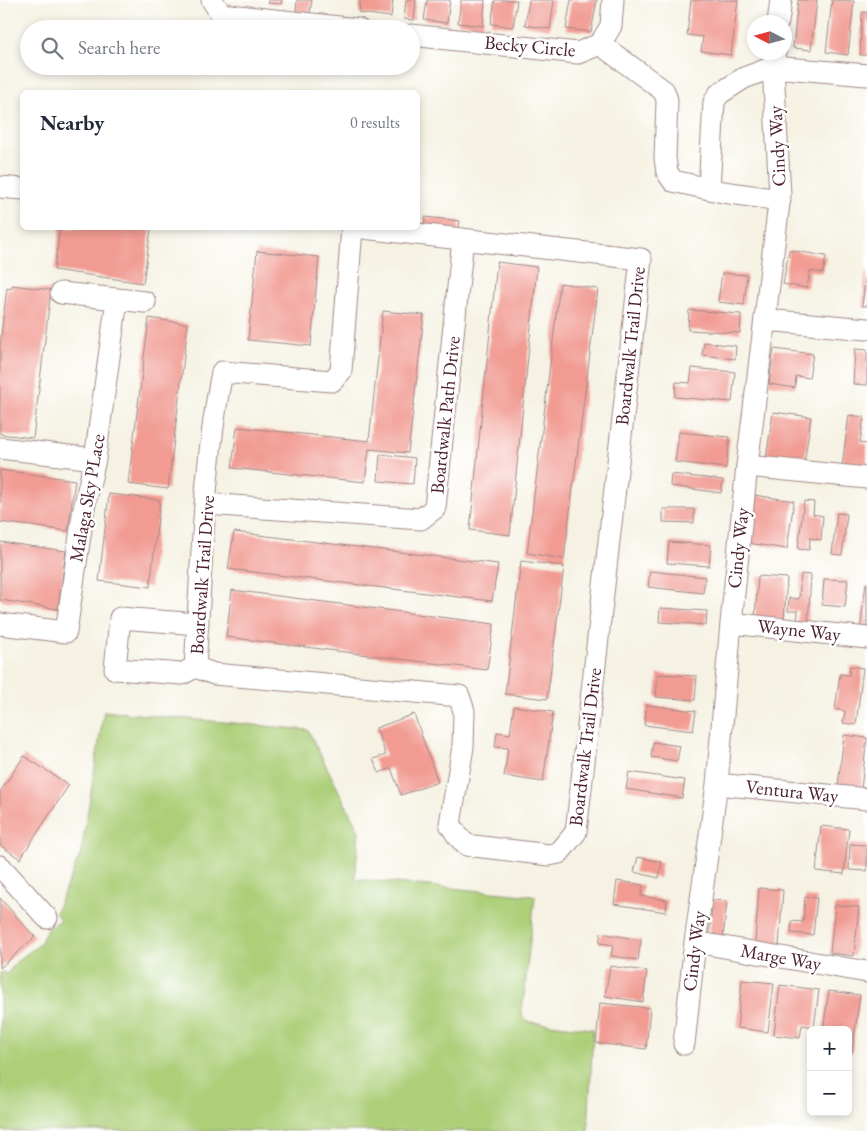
<!DOCTYPE html>
<html lang="en">
<head>
<meta charset="utf-8">
<style>
	:root { --surface:#fff; --page:#f6f6f7; --text:#1f2937; --muted:#747a83; --line:#e0e1e3 }
	body { margin:0; font-family:"EB Garamond",serif; background:var(--page); color:var(--text) }
	.controls { position:absolute; right:15px; bottom:15px; display:grid; overflow:hidden; border-radius:8px; box-shadow:0 2px 8px #0003 }
	.controls button { width:45px; height:45px; display:grid; place-items:center; padding:0; border:0; border-bottom:1px solid var(--line); background:var(--surface); color:var(--text); font:25px sans-serif }
	.compass { position:absolute; left:747px; top:15px; width:45px; height:45px; border-radius:50%; background:var(--surface); box-shadow:0 2px 8px #0003; rotate:276deg }
	.list { margin:0; padding:0; list-style:none }
	h2 { display:flex; justify-content:space-between; align-items:center; height:65px; margin:0; padding:0 20px; font-size:21px }
	h2 small { font-size:16px; font-weight:400; color:var(--muted) }
	.icon { flex:none; width:28px; height:28px; fill:none; stroke:currentColor; stroke-width:2; stroke-linecap:round; stroke-linejoin:round }
	.map { position:relative; flex:none; width:867px; height:1131px; overflow:hidden }
	.search { position:absolute; background:var(--surface); box-shadow:0 2px 8px #0003; left:20px; top:20px; width:400px; height:55px; display:flex; align-items:center; gap:12px; box-sizing:border-box; padding:0 18px; border-radius:28px; color:var(--muted); font-size:19px }
	.panel { position:absolute; background:var(--surface); box-shadow:0 2px 8px #0003; left:20px; top:90px; width:400px; height:140px; border-radius:8px }
	.map>svg:first-child { display:block }
	.green { fill:#accf78; stroke:#7b7752 }
	.building { fill:#f19b93 }
	.lines { fill:none; stroke-linecap:round; stroke-linejoin:round }
	.minor-casing { stroke:#a08887; stroke-width:23 }
	.minor { stroke:#fff; stroke-width:21 }
	.labels { text-anchor:middle; dominant-baseline:central; stroke-width:5; stroke-linejoin:round; paint-order:stroke }
	.street-label { font-size:19px; fill:#4a1f2b; stroke:#fff }
</style>
</head>
<body>
<div class="map">
<svg width="867" height="1131" viewBox="0 0 867 1131">
	<rect width="100%" height="100%" fill="#fff"/>
	<filter id="ink" filterUnits="userSpaceOnUse"><feTurbulence type="fractalNoise" baseFrequency=".02" numOctaves="2"/><feDisplacementMap in="SourceGraphic" scale="10" xChannelSelector="R" yChannelSelector="G"/><feConvolveMatrix kernelMatrix="1 2 1 2 8 2 1 2 1" color-interpolation-filters="sRGB"/></filter>
	<filter id="wash" filterUnits="userSpaceOnUse"><feTurbulence type="fractalNoise" baseFrequency=".0096" numOctaves="4" result="noise"/><feDisplacementMap in="SourceGraphic" scale="20" xChannelSelector="R" yChannelSelector="G"/><feGaussianBlur stdDeviation="1.12" result="paint"/><feColorMatrix in="noise" values="0 0 0 0 0 0 0 0 0 0 0 0 0 0 0 0 0 1.4 0 .05"/><feComposite in="paint" operator="in"/></filter>
	<g filter="url(#wash)">
		<rect width="100%" height="100%" fill="#f5f2e3"/>
		<path class="green" d="M 104,711 L 308,730 L 359,831 L 355,879 L 535,896 L 522,1012 L 523,1017 L 530,1022 L 593,1029 L 588,1131 L 0,1131 L 0,973 L 2,972 L 7,974 L 17,961 L 40,944 L 47,929 L 61,920 L 55,913 L 81,853 Z"/>
		<g id="blocks">
			<path class="building" d="M 269,0 L 282,0 L 281,4 L 268,3 Z
				M 297,0 L 312,0 L 310,13 L 296,12 Z
				M 360,0 L 393,0 L 391,17 L 359,13 Z
				M 406,0 L 416,0 L 414,20 L 404,19 Z
				M 427,0 L 450,0 L 447,23 L 424,20 Z
				M 461,0 L 485,0 L 483,26 L 458,23 Z
				M 495,0 L 517,0 L 513,27 L 491,24 Z
				M 529,0 L 554,0 L 550,29 L 525,25 Z
				M 571,0 L 597,0 L 591,32 L 566,29 Z
				M 691,0 L 738,0 L 731,55 L 701,51 L 703,37 L 687,35 Z
				M 798,0 L 817,0 L 811,50 L 793,48 Z
				M 832,0 L 854,1 L 848,55 L 826,52 Z
				M 862,12 L 867,12 L 867,55 L 860,55 Z
				M 425,217 L 460,221 L 458,234 L 424,230 Z
				M 60,228 L 140,228 L 151,229 L 143,283 L 54,270 Z
				M 789,250 L 826,256 L 823,273 L 810,271 L 807,288 L 783,284 Z
				M 257,251 L 319,257 L 311,346 L 248,340 Z
				M 497,262 L 537,267 L 510,535 L 470,530 Z
				M 722,273 L 747,275 L 744,305 L 718,302 Z
				M 866,273 L 867,273 L 867,306 L 862,306 Z
				M 560,283 L 598,289 L 564,559 L 527,553 Z
				M 12,285 L 51,290 L 33,438 L 0,434 L 0,344 L 7,288 L 11,289 Z
				M 689,310 L 741,314 L 740,333 L 688,330 Z
				M 383,311 L 424,315 L 408,453 L 369,449 L 365,482 L 232,468 L 237,427 L 369,441 Z
				M 149,318 L 188,324 L 168,489 L 128,484 Z
				M 704,342 L 736,346 L 735,359 L 702,355 Z
				M 774,349 L 813,354 L 809,378 L 796,376 L 795,388 L 769,384 Z
				M 855,349 L 867,350 L 867,385 L 853,384 Z
				M 692,368 L 735,372 L 732,402 L 675,397 L 676,382 L 690,383 Z
				M 773,412 L 811,417 L 804,464 L 766,459 Z
				M 849,415 L 864,417 L 860,443 L 867,444 L 867,470 L 842,466 Z
				M 679,432 L 730,437 L 726,468 L 675,462 Z
				M 380,454 L 415,458 L 413,484 L 378,481 Z
				M 0,470 L 75,480 L 68,531 L 0,522 Z
				M 671,474 L 723,480 L 721,493 L 670,486 Z
				M 109,494 L 160,500 L 150,587 L 99,581 Z
				M 754,495 L 794,501 L 787,549 L 747,543 Z
				M 804,501 L 814,502 L 813,514 L 823,516 L 821,540 L 810,538 L 809,550 L 798,549 Z
				M 663,509 L 694,509 L 694,523 L 663,522 Z
				M 837,513 L 847,514 L 842,555 L 832,554 Z
				M 234,532 L 498,564 L 492,601 L 228,569 Z
				M 0,542 L 66,551 L 58,609 L 0,600 Z
				M 669,542 L 711,545 L 709,566 L 667,563 Z
				M 521,561 L 564,566 L 547,699 L 505,694 Z
				M 650,571 L 705,577 L 703,593 L 648,587 Z
				M 801,574 L 811,575 L 808,625 L 797,624 L 798,611 L 788,611 L 789,598 L 799,599 Z
				M 758,576 L 787,578 L 784,620 L 755,618 Z
				M 824,579 L 848,580 L 845,607 L 822,605 Z
				M 866,583 L 867,583 L 867,632 L 860,631 Z
				M 232,590 L 494,624 L 487,670 L 226,637 Z
				M 660,608 L 707,611 L 706,625 L 659,622 Z
				M 850,666 L 863,668 L 856,725 L 843,723 L 845,711 L 835,709 L 840,674 L 849,675 Z
				M 658,674 L 697,676 L 695,700 L 656,697 Z
				M 647,705 L 696,711 L 693,731 L 644,725 Z
				M 514,706 L 553,712 L 543,782 L 504,776 L 508,748 L 495,747 L 497,732 L 510,734 Z
				M 414,714 L 438,782 L 401,795 L 391,768 L 379,773 L 373,759 L 386,755 L 376,728 Z
				M 844,735 L 867,738 L 861,789 L 838,786 Z
				M 653,742 L 680,746 L 677,761 L 651,757 Z
				M 24,756 L 69,785 L 20,859 L 0,845 L 0,792 Z
				M 629,772 L 685,780 L 682,798 L 626,789 Z
				M 821,826 L 849,829 L 844,874 L 816,871 Z
				M 850,844 L 867,845 L 867,871 L 849,870 Z
				M 638,857 L 662,862 L 659,878 L 634,872 Z
				M 617,881 L 643,885 L 641,896 L 667,900 L 666,912 L 614,904 Z
				M 759,888 L 783,890 L 779,946 L 755,944 Z
				M 805,897 L 817,898 L 813,935 L 791,933 L 792,921 L 803,922 Z
				M 0,898 L 35,937 L 0,968 Z
				M 713,900 L 727,901 L 723,937 L 709,936 Z
				M 835,905 L 859,907 L 854,956 L 830,953 Z
				M 601,933 L 641,940 L 638,960 L 611,956 L 613,945 L 599,943 Z
				M 610,966 L 647,971 L 643,1002 L 605,996 Z
				M 742,980 L 774,983 L 768,1032 L 737,1028 Z
				M 780,985 L 819,990 L 814,1027 L 802,1025 L 800,1038 L 774,1035 Z
				M 829,991 L 860,995 L 852,1053 L 848,1052 L 848,1030 L 823,1030 Z
				M 600,1003 L 650,1008 L 646,1049 L 596,1043 Z"/>
		</g>
	</g>
	<g filter="url(#ink)">
		<use href="#blocks" fill-opacity="0" stroke="#a08887" stroke-width="1"/>
		<g class="lines">
			<g class="minor-casing">
				<path id="minor" d="M 212,0 L 221,14 L 358,29
					M 778,22 L 781,0
					M 411,35 L 578,53 L 600,44 L 611,26 L 613,0
					M 600,44 L 664,91 L 667,100 L 665,158 L 667,172 L 673,181 L 723,192 L 780,200
					M 0,187 L 22,189
					M 709,189 L 714,102 L 719,94 L 744,78 L 773,67 L 867,75
					M 352,228 L 341,371 L 332,381 L 222,372 C 203,468 202,569 195,667 L 214,674 L 459,696 L 464,711 L 463,747 L 450,824 L 457,835 L 466,845 L 549,855 L 559,853 L 576,832 L 641,259 L 363,228
					M 61,293 L 145,302
					M 765,320 L 867,329
					M 0,448 L 95,459
					M 747,466 L 867,478
					M 206,504 L 421,519 L 435,508 L 463,239
					M 731,623 L 867,638
					M 0,624 L 66,632 L 84,508 L 95,459 L 117,299
					M 195,667 L 182,674 L 115,669 L 120,618 L 198,624
					M 717,784 L 867,799
					M 0,866 L 47,918
					M 695,942 L 867,972
					M 684,1044 L 695,942 L 717,784 L 731,623 L 747,466 L 780,195 L 773,67 L 775,52"/>
			</g>
			<use href="#minor" class="minor"/>
		</g>
	</g>
	<g class="labels">
		<g class="street-label">
			<text transform="translate(530 46) rotate(5)">Becky Circle</text>
			<text transform="translate(777 146) rotate(-93)">Cindy Way</text>
			<text transform="translate(630 346) rotate(-84)">Boardwalk Trail Drive</text>
			<text transform="translate(445 415) rotate(-84)">Boardwalk Path Drive</text>
			<text transform="translate(87 498) rotate(-80)">Malaga Sky PLace</text>
			<text transform="translate(738 548) rotate(-84)">Cindy Way</text>
			<text transform="translate(202 575) rotate(-86)">Boardwalk Trail Drive</text>
			<text transform="translate(799 630) rotate(6)">Wayne Way</text>
			<text transform="translate(585 747) rotate(-83)">Boardwalk Trail Drive</text>
			<text transform="translate(792 791) rotate(6)">Ventura Way</text>
			<text transform="translate(694 951) rotate(-83)">Cindy Way</text>
			<text transform="translate(781 957) rotate(10)">Marge Way</text>
		</g>
	</g>
</svg>
<div class="controls">
<button>+</button>
<button>−</button>
</div>
<svg class="compass" viewBox="-18 -18 36 36"><path d="M0-13l5 13h-10z" fill="#e53935"/><path d="M0 13l5-13h-10z" fill="#747a83"/></svg>
<div class="search"><svg class="icon" aria-label="search" viewBox="0 0 24 24"><circle cx="10" cy="10" r="6"/><path d="M15 15l6 6"/></svg>Search here</div>
<section class="panel">
<h2>Nearby<small>0 results</small></h2>
<ul class="list">
</ul>
</section>
</div>
</body>
</html>
